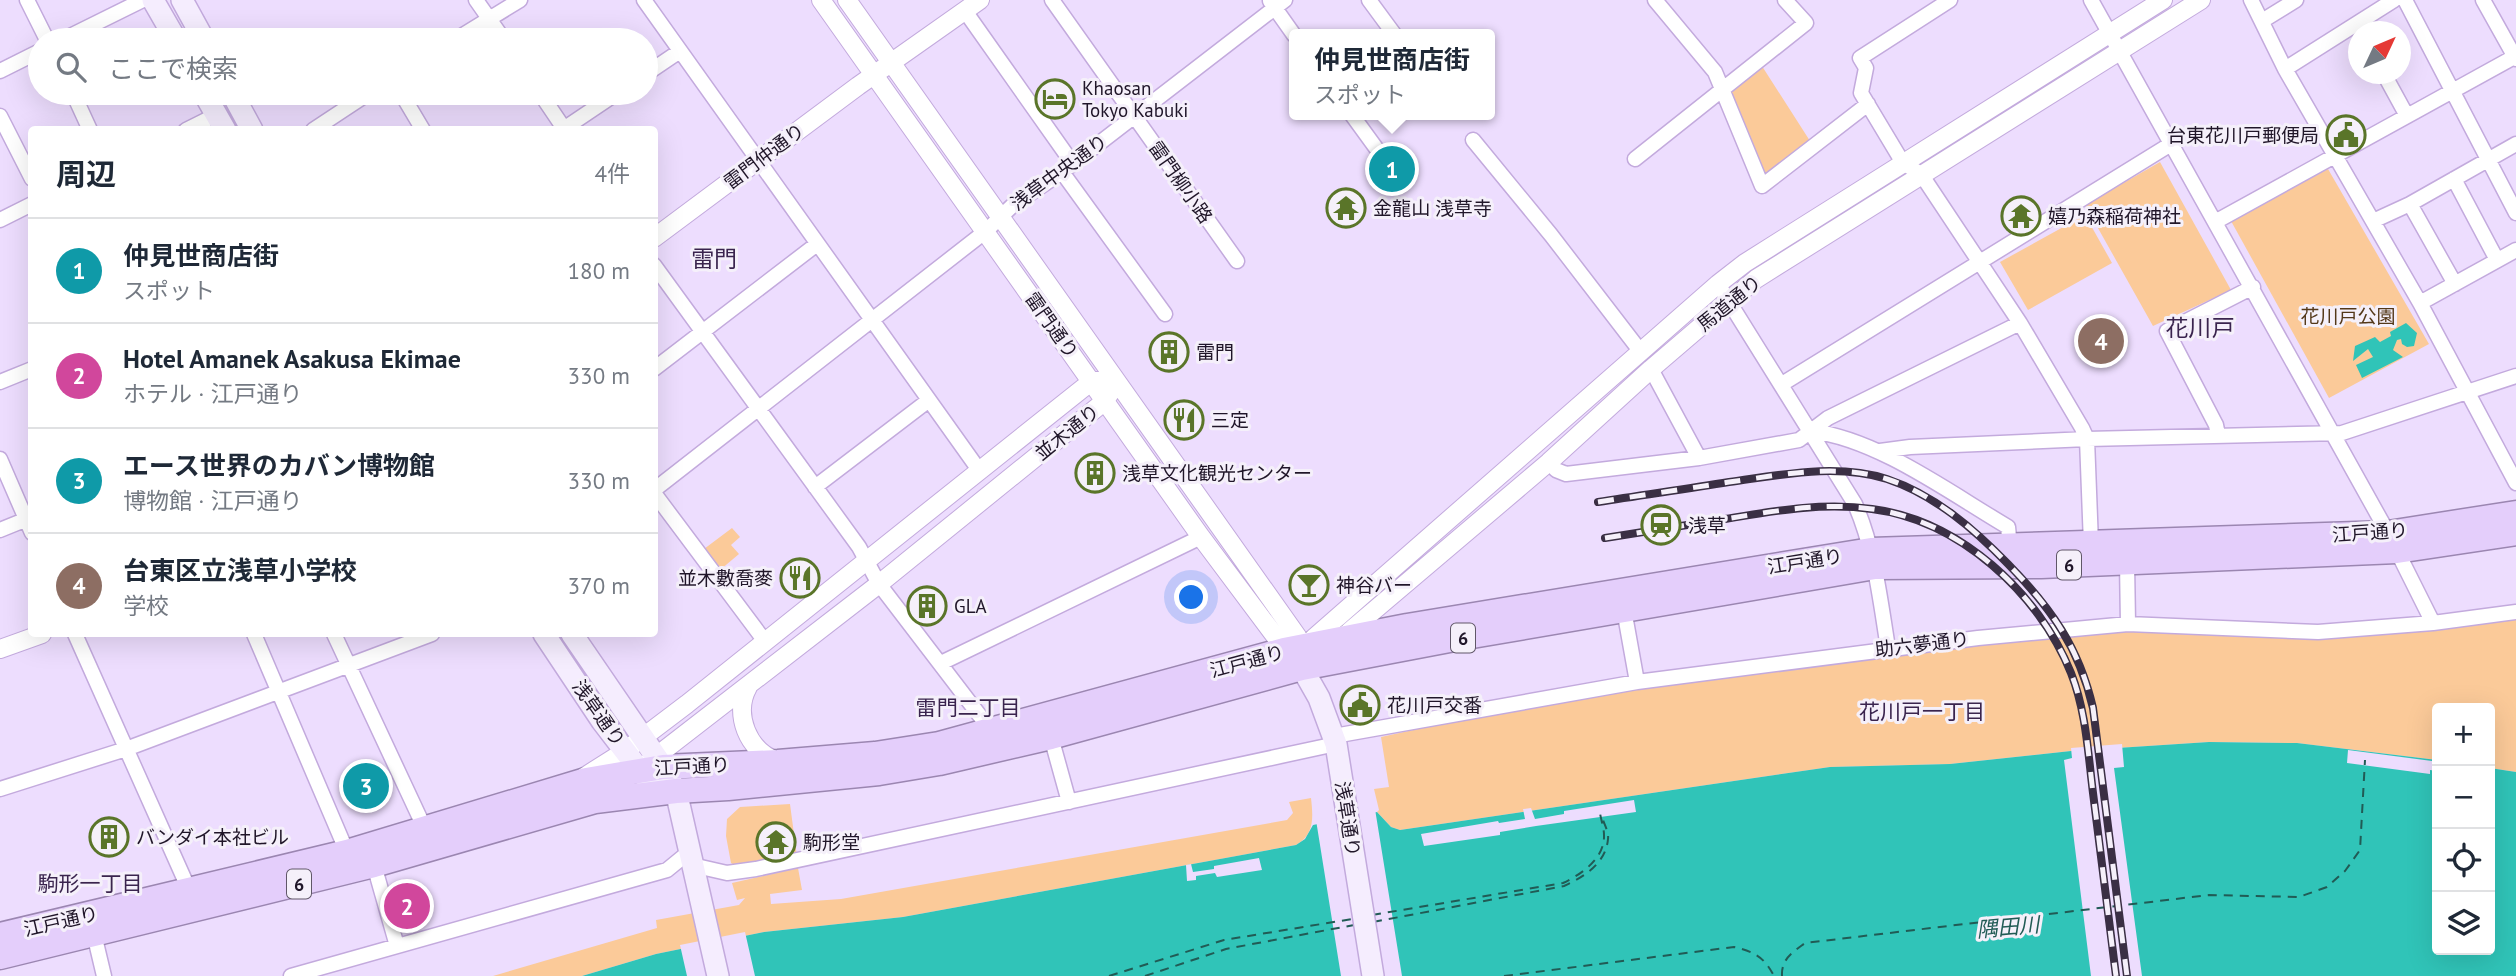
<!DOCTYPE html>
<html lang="ja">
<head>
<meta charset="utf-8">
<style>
	:root { --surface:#fff; --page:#f2f2f3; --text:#1f2937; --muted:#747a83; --line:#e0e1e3; --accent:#5a7529 }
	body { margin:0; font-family:"PT Sans","Noto Sans JP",sans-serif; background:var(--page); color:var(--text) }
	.controls { position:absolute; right:21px; bottom:21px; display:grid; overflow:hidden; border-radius:7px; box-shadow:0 7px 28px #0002 }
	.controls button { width:63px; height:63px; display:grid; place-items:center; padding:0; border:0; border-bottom:2px solid var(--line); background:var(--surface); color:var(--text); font:35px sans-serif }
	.compass { position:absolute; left:2348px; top:21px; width:63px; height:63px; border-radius:50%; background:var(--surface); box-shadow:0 7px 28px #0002; rotate:46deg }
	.you { position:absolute; left:1192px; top:598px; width:24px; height:24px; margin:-18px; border:5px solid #fff; border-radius:50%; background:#1a73e8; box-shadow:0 0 0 10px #1a73e833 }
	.badge { display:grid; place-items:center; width:46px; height:46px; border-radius:50%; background:var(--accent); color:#fff; font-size:23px; font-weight:700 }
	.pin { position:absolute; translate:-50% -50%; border:4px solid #fff; box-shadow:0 2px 7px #0006 }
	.popup { position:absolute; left:1289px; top:29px; width:206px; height:91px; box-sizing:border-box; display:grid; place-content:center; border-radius:7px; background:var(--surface); filter:drop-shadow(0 2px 5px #0005); font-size:23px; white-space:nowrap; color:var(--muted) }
	.popup b { font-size:26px; color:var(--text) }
	.popup::after { content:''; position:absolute; left:50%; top:100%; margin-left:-14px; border:14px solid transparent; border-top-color:var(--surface) }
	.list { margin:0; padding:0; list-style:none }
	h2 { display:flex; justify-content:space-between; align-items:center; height:91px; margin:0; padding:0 28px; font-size:30px }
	h2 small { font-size:23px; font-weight:400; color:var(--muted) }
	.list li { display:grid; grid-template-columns:46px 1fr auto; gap:21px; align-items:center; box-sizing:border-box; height:105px; padding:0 28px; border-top:2px solid var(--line) }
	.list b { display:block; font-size:26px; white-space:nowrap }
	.list p { margin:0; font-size:23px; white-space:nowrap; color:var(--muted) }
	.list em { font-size:23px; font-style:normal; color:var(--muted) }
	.icon { flex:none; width:38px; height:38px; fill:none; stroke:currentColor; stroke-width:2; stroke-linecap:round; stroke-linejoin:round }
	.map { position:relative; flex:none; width:2516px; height:976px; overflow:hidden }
	.search { position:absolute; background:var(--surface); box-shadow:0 7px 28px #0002; left:28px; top:28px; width:630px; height:77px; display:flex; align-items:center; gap:18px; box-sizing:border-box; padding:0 24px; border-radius:38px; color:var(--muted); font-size:26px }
	.panel { position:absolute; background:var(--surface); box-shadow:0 7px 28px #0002; left:28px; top:126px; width:630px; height:511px; border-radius:7px }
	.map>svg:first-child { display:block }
	.green { fill:#fbca99 }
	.water { fill:#30c4b8 }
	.pier { fill:#edddfe }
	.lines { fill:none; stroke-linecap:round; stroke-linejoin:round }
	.ferry { stroke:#215b55; stroke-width:2; stroke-dasharray:9 7; stroke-linecap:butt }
	.minor-casing { stroke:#c3aadd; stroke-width:17 }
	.tertiary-casing { stroke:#c3aadd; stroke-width:20 }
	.secondary-casing { stroke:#c3aadd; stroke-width:24 }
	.trunk-casing { stroke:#9b86b1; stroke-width:27 }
	.minor { stroke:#fff; stroke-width:14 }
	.tertiary { stroke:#fff; stroke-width:18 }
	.secondary { stroke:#f5edfe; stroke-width:21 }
	.trunk { stroke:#e4cefb; stroke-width:24 }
	.rail-casing { stroke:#3a2f44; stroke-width:8 }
	.rail { stroke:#f5f0fa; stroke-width:5; stroke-dasharray:16; stroke-linecap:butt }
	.labels { text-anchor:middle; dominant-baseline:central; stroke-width:6; stroke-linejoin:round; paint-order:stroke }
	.shield { fill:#f5f0fa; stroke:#605768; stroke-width:2 }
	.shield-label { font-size:18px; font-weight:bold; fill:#201629 }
	.poi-label { font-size:19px; fill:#201629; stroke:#f5f0fa; text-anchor:start }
	.street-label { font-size:19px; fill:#201629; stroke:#f5f0fa }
	.park-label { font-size:19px; fill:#543819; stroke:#f5f0fa }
	.neighbourhood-label { font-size:21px; fill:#3a244e; stroke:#f5f0fa }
	.water-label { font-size:21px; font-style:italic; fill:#215b55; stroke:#f5f0fa }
	.quarter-label { font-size:23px; fill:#3a244e; stroke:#f5f0fa }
</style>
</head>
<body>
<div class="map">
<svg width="2516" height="976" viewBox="0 0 2516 976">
	<rect width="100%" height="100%" fill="#edddfe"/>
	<path class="green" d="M 1760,63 L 1810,141 L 1763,181 L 1726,91 Z
		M 2160,162 L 2231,290 L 2153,326 L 2085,205 Z
		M 2328,169 L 2429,344 L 2329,398 L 2231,221 Z
		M 2085,215 L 2112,263 L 2028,310 L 2000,262 Z
		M 732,528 L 740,537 L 731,545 L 739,554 L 720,570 L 704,549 Z
		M 2516,615 L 2516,772 L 2490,768 L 2490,708 L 2437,708 L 2437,760 L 2297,743 L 2209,742 L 2071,751 L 1950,764 L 1830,767 L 1400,830 L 1391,827 L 1377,812 L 1379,810 L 1374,789 L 1389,787 L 1381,737 L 1473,717 L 1707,675 L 2082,632 L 2144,630 L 2222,632 L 2333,638 L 2438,627 Z
		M 1311,798 C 1313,817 1315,834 1296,845 L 903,917 L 764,932 L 656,954 L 582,976 L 493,976 L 657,928 L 656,920 L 739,905 L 745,898 L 737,900 L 732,883 L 798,868 L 802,890 L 770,894 L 771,904 L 841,899 L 1287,820 L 1293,813 L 1289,802 Z
		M 790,804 L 797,857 L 734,865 L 731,863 L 726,836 L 727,819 L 740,807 Z"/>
	<path class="water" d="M 2406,323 L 2417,333 L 2414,346 L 2407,347 L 2402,344 L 2401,339 L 2397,340 L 2393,350 L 2403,357 L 2362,378 L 2356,365 L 2373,357 L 2368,349 L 2353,361 L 2355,346 L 2375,337 L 2380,342 L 2391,336 L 2390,332 Z
		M 2209,742 L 2297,743 L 2437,760 L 2437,950 L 2490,950 L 2490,768 L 2516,772 L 2516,976 L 582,976 L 656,954 L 764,932 L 903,917 L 1296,845 L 1305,839 L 1313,825 L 1377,812 L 1391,827 L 1400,830 L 1830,767 L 1950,764 L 2071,751 Z"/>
	<path class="pier" d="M 2122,744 L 2124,767 L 2114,768 L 2142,976 L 2091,976 L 2064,760 L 2072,758 L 2071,748 Z
		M 2348,750 L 2432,761 L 2432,764 L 2437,765 L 2437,771 L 2430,770 L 2430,774 L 2347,763 Z
		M 1634,800 L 1636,812 L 1536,826 L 1500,832 L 1500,835 L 1424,846 L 1421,834 L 1498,821 L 1499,823 L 1525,819 L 1523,809 L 1531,808 L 1535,819 L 1564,814 L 1564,811 Z
		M 1375,809 L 1402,976 L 1341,976 L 1316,820 Z
		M 1259,858 L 1262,870 L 1217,877 L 1215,873 L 1196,876 L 1196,880 L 1187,881 L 1186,865 L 1191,864 L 1193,872 L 1214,869 L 1214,866 Z
		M 745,932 L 755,976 L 687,976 L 680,945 Z"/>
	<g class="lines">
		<path class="ferry" d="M 1372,915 L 1563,883 C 1582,874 1605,858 1604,835 C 1604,828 1601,820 1600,813
			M 1373,922 L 1564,886 C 1584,877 1606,863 1608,839 C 1609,832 1604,824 1602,817
			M 1109,976 L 1224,940 L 1352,919
			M 1145,976 L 1226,949 L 1354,925
			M 1504,976 L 1734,947 C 1755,952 1764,957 1774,976
			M 1782,976 C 1781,959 1793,952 1805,943 L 2209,895 L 2299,897 L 2327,887 L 2345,871 L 2360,850 L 2365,760"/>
		<g class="minor-casing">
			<path id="minor" d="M 27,0 L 47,40
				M 476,0 L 504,40
				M 644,0 L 979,470
				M 1052,0 L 1237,261
				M 1369,0 L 1394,34
				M 1655,0 L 1715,72 L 1762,186 L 1868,104
				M 1950,0 L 1860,58 L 1866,68 L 1861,93 L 1903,163 L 1921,174 L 2020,323 L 2082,428 L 2087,439 L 2091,544
				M 2091,0 L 2388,533 L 2433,623
				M 2251,0 L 2285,69 L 2420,303 L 2516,483
				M 2405,0 L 2516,213
				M 2483,0 L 2516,59
				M 1270,1 L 1294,35
				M 965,11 L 1073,164
				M 2262,21 L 2296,0
				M 62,40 L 143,0
				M 455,40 L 520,0
				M 2285,69 L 2394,0
				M 0,71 L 40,51
				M 646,74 L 680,51
				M 2384,74 L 2407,116
				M 73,93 L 90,130
				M 401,93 L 423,130
				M 540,93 L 565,130
				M 1352,115 L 1376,148
				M 0,116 L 32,179
				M 186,130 L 216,115
				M 313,130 L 369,93
				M 562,130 L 617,93
				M 1473,140 L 1551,235 L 1641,352
				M 1635,159 L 1806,23 L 1785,0
				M 1062,172 L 1165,314
				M 2454,179 L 2497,260
				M 2410,204 L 2455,284
				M 0,220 L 32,204
				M 2373,221 L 2410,204 L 2516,144
				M 2215,222 L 2516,56
				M 654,265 L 859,547 L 879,584 L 993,733
				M 1718,284 L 1855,504 C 1875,550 1880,599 1888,648
				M 2420,303 L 2516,250
				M 654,369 L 817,244
				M 1651,369 L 1699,458
				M 0,382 L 32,369
				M 1782,384 L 2171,144
				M 1811,431 C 1878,439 1950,493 2008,527 L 2010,547
				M 2218,435 L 2216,425 L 2167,331 L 2253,287
				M 1880,451 L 1910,447 L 2087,439 L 2342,433 L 2516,376
				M 0,459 L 32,533
				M 1549,462 L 1556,470 L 1566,474 L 1699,458 L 1799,440 L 1828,418 L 2020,323
				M 815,487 L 929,400
				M 654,490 L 986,231 L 1012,206 L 1062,172 L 1285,0
				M 654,493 L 764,640
				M 0,530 L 32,517
				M 2127,563 L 2128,624
				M 1623,604 L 1637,682
				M 75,634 L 191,894
				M 254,634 L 347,852
				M 334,634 L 425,829
				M 941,663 L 1201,537
				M 1334,736 L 1637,682 L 1978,638 L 2128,624 L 2318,632 L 2433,623 L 2516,612
				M 1051,737 L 1069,802
				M 0,789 L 126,749 L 432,634
				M 374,865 L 397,946
				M 692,865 L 727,873 L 756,869 L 1336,744
				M 94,934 L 104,976
				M 291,976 L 667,870 L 689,852"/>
		</g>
		<g class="tertiary-casing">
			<path id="tertiary" d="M 821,0 L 1201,537 L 1290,656
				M 847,0 L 1304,646
				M 654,238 L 858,86 L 980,0
				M 1344,636 L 1549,462 L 1651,369 L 1756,279 L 2201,0
				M 1307,644 L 1718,284 L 1745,263 L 2163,0
				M 0,649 L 42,634
				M 748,687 C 733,714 748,751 777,761
				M 645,765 L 879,584 L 1105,401 L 1111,391
				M 584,777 L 625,751 L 687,704 L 1092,381 L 1103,381"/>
		</g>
		<g class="secondary-casing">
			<path id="secondary" d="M 153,0 L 176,40
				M 182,0 L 204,40
				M 204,93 L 225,130
				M 232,93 L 252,130
				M 544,634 L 602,721 L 648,781
				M 572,634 L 663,767 L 676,791 L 718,976
				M 1302,668 L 1319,698 L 1336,744 L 1373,976"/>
		</g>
		<g class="trunk-casing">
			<path id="trunk" d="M 0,935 L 347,852 L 586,780 L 663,767 L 778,762 L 875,754 L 939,744 L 1284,650 L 1407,626 L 1871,550 L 2388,533 L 2516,513
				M 0,957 L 374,865 L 595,801 L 676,791 L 728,788 L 879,773 L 939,763 L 1051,737 L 1302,668 L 1460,638 L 1875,567 L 2041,566 L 2397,551 L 2516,533"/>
		</g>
		<use href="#minor" class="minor"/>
		<use href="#tertiary" class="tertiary"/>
		<use href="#secondary" class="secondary"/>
		<use href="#trunk" class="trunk"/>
		<g class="rail-casing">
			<path id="rail" d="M 1598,502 C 1642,495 1686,489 1729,482 C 1781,475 1836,463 1887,479 C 1935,495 1974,529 2008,564 C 2051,608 2079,647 2093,708 L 2127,976
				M 1605,538 C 1645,532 1685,525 1725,519 C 1774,511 1822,502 1872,509 C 1959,520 2039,593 2071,673 C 2086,711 2088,753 2093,793 C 2101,854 2108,915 2116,976"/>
		</g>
		<use href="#rail" class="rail"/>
	</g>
	<defs>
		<g id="hotel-ring" transform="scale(2.0125)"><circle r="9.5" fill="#f5f0fa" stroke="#5a7529" stroke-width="1.5"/><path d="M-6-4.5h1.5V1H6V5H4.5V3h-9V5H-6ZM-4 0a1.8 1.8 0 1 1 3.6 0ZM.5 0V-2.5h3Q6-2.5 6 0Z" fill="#5a7529"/></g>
		<g id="civic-ring" transform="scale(2.0125)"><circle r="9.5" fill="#f5f0fa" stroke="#5a7529" stroke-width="1.5"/><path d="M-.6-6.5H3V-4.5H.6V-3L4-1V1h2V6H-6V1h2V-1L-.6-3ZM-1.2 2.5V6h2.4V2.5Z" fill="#5a7529"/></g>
		<g id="temple-ring" transform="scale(2.0125)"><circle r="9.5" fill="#f5f0fa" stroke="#5a7529" stroke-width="1.5"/><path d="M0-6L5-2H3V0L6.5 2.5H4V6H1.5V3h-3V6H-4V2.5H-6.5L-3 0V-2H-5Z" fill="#5a7529"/></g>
		<g id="building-ring" transform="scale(2.0125)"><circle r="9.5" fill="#f5f0fa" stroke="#5a7529" stroke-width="1.5"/><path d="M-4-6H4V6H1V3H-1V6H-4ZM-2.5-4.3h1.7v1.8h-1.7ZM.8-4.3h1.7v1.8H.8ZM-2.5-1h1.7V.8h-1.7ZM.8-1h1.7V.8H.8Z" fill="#5a7529"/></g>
		<g id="restaurant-ring" transform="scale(2.0125)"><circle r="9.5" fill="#f5f0fa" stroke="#5a7529" stroke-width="1.5"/><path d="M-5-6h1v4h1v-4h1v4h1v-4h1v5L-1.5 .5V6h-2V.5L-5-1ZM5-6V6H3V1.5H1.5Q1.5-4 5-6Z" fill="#5a7529"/></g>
		<g id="station-ring" transform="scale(2.0125)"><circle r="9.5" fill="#f5f0fa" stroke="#5a7529" stroke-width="1.5"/><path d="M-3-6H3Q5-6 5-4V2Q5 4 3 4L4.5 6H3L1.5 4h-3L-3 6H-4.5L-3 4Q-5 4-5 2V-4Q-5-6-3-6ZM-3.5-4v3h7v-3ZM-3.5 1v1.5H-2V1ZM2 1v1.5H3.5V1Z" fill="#5a7529"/></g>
		<g id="bar-ring" transform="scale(2.0125)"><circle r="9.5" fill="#f5f0fa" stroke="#5a7529" stroke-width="1.5"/><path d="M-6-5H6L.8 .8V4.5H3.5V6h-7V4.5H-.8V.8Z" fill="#5a7529"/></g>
	</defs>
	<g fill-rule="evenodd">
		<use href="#hotel-ring" x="1055" y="99"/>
		<use href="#civic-ring" x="2346" y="135"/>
		<use href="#temple-ring" x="1346" y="208"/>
		<use href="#temple-ring" x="2021" y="216"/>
		<use href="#building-ring" x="1169" y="352"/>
		<use href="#restaurant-ring" x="1184" y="420"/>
		<use href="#building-ring" x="1095" y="473"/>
		<use href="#station-ring" x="1661" y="525"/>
		<use href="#restaurant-ring" x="800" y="578"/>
		<use href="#bar-ring" x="1309" y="585"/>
		<use href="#building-ring" x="927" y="606"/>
		<use href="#civic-ring" x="1360" y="705"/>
		<use href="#building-ring" x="109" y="837"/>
		<use href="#temple-ring" x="776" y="842"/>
	</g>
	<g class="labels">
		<g class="shield">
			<rect x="2057" y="550.5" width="24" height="29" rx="5"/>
			<rect x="1451" y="623.5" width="24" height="29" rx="5"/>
			<rect x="287" y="869.5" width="24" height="29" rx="5"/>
		</g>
		<g class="shield-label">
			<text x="2069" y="565">6</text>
			<text x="1463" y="638">6</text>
			<text x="299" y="884">6</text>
		</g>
		<g class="poi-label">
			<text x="1082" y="88">Khaosan<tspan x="1082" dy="22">Tokyo Kabuki</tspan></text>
			<text x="2319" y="135" text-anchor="end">台東花川戸郵便局</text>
			<text x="1373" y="208">金龍山 浅草寺</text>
			<text x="2048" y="216">嬉乃森稲荷神社</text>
			<text x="1196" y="352">雷門</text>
			<text x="1211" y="420">三定</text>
			<text x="1122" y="473">浅草文化観光センター</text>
			<text x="1688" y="525">浅草</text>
			<text x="773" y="578" text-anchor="end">並木數喬麥</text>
			<text x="1336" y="585">神谷バー</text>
			<text x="954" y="606">GLA</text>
			<text x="1387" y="705">花川戸交番</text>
			<text x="136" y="837">バンダイ本社ビル</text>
			<text x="803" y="842">駒形堂</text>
		</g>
		<g class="street-label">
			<text transform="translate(764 156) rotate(-37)">雷門仲通り</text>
			<text transform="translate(1059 172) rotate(-36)">浅草中央通り</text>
			<text transform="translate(1181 182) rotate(55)">雷門柳小路</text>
			<text transform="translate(1729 303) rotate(-39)">馬道通り</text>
			<text transform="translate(1052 325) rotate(55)">雷門通り</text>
			<text transform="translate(1067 432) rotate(-39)">並木通り</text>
			<text transform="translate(2370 532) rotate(-4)">江戸通り</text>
			<text transform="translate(1805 561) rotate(-9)">江戸通り</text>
			<text transform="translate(1922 644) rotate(-7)">助六夢通り</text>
			<text transform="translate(1247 661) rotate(-15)">江戸通り</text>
			<text transform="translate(599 713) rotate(55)">浅草通り</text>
			<text transform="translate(692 766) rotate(-3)">江戸通り</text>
			<text transform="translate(1348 819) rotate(81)">浅草通り</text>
			<text transform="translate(61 921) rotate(-13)">江戸通り</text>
		</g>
		<g class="park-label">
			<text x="2348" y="316">花川戸公園</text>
		</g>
		<g class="neighbourhood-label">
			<text x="968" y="707">雷門二丁目</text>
			<text x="1922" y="711">花川戸一丁目</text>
			<text x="90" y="883">駒形一丁目</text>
		</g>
		<g class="water-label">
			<text transform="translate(2008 927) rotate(-5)">隅田川</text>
		</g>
		<g class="quarter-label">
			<text x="714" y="258">雷門</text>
			<text x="2200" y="327">花川戸</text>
		</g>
	</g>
</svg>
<div class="controls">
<button>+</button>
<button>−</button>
<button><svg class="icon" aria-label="locate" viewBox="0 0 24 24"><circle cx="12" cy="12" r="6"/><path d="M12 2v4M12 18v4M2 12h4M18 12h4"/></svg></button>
<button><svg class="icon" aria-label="layers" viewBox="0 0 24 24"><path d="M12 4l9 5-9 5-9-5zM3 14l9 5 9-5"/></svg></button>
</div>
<svg class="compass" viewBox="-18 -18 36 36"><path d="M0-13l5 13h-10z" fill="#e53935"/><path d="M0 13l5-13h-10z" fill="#747a83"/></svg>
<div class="you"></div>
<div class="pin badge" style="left:1392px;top:169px;background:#0f9aa8">1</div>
<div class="popup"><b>仲見世商店街</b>スポット</div>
<div class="pin badge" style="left:407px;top:906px;background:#d1479c">2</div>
<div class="pin badge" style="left:366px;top:786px;background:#0f9aa8">3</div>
<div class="pin badge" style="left:2101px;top:341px;background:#8d6e63">4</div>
<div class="search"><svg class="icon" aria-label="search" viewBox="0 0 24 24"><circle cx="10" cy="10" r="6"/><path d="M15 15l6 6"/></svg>ここで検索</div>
<section class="panel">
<h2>周辺<small>4件</small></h2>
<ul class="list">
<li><span class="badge" style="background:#0f9aa8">1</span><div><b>仲見世商店街</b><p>スポット</p></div><em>180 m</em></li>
<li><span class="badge" style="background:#d1479c">2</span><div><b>Hotel Amanek Asakusa Ekimae</b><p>ホテル · 江戸通り</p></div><em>330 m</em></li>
<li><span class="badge" style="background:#0f9aa8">3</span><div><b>エース世界のカバン博物館</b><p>博物館 · 江戸通り</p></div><em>330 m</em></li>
<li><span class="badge" style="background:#8d6e63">4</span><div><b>台東区立浅草小学校</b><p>学校</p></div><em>370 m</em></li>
</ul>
</section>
</div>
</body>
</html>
